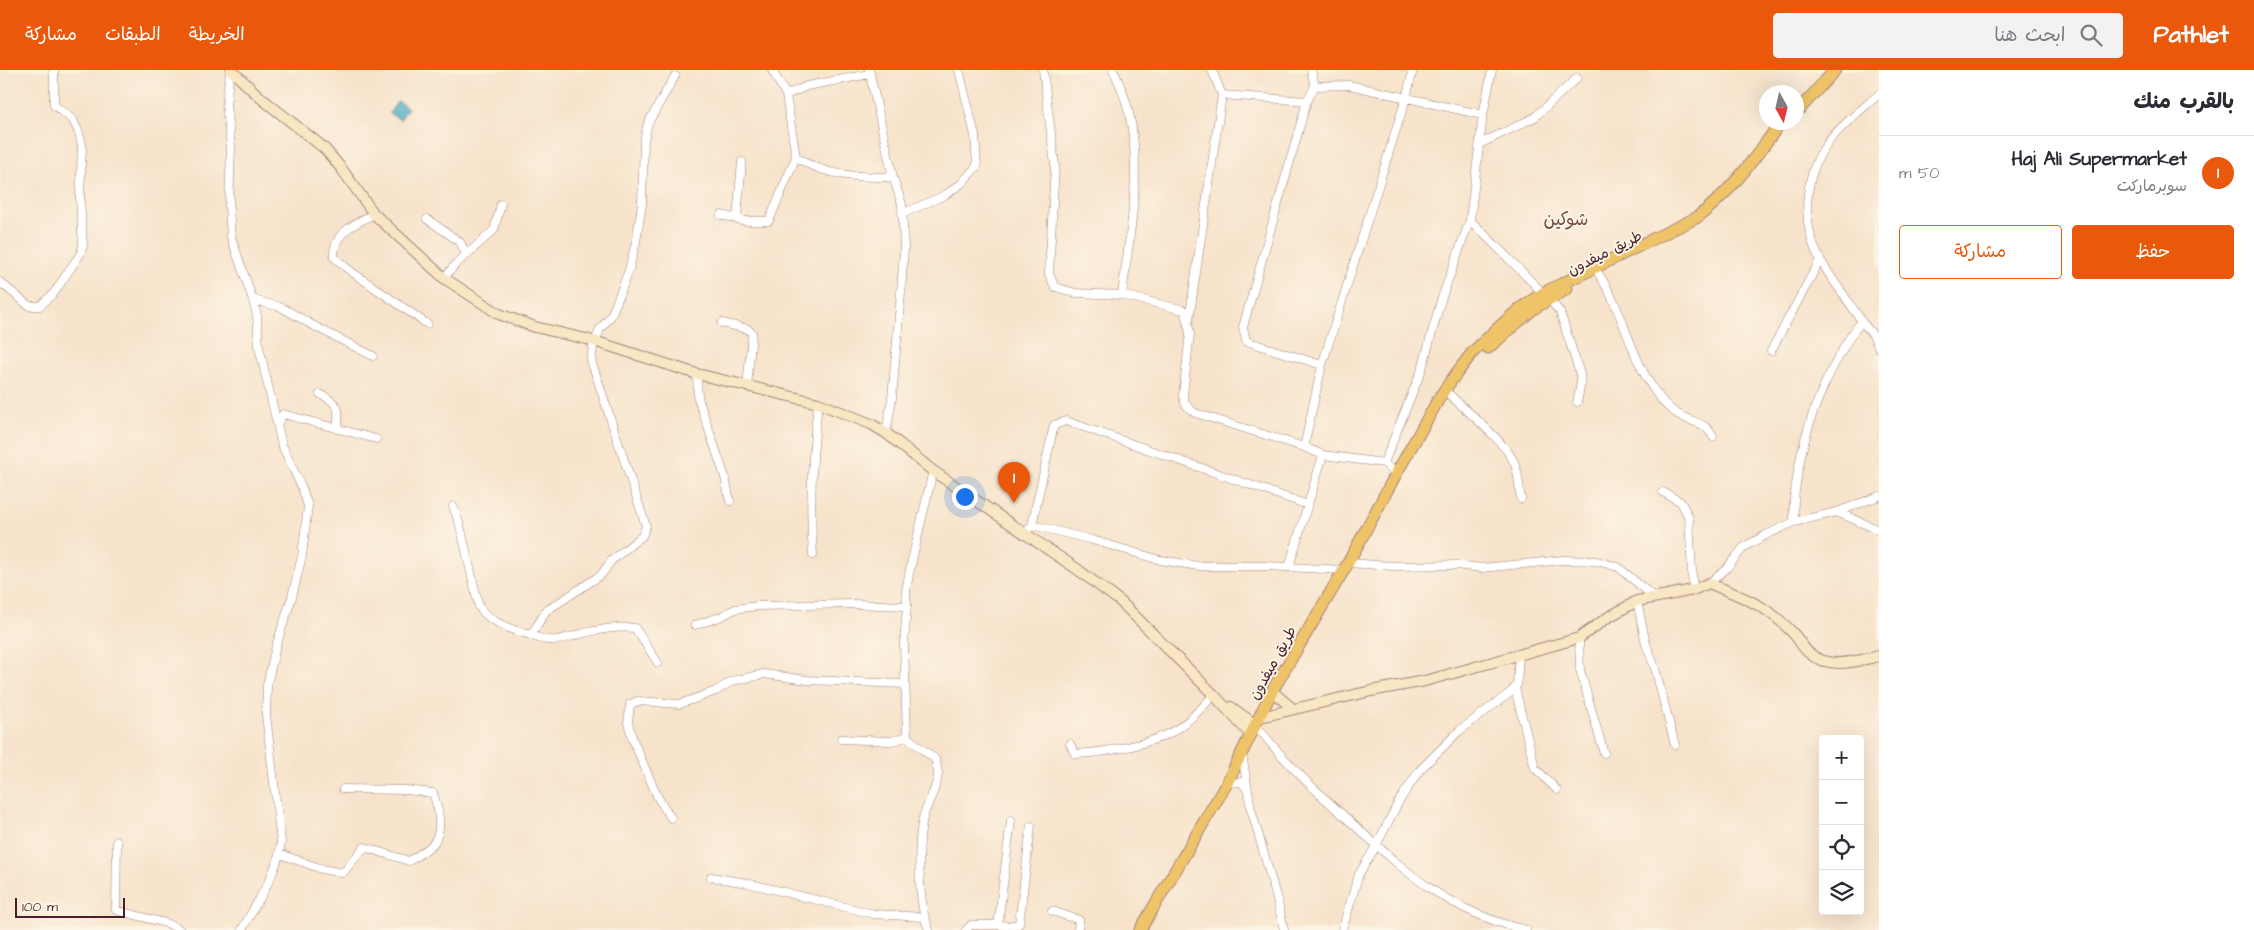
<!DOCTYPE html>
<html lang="ar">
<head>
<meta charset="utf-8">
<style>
	:root { --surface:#fff; --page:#f2f2f3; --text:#2b2b33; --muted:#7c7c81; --line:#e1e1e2; --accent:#ea580c }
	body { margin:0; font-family:"Architects Daughter","Playpen Sans Arabic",sans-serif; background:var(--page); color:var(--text); direction:rtl }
	.controls { position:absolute; right:15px; bottom:15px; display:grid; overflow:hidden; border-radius:5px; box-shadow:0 5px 20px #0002 }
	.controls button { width:45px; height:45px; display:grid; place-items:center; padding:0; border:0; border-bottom:1px solid var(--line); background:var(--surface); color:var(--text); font:25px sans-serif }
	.compass { position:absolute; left:1759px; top:15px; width:45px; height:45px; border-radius:50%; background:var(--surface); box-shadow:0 5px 20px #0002; rotate:172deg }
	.scale { position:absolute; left:15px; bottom:12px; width:110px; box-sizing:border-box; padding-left:5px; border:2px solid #4a1f2b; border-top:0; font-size:14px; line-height:18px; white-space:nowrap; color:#4a1f2b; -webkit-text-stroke:4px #fcf5e5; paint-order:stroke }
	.you { position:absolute; left:964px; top:426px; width:18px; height:18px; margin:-12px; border:4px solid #fff; border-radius:50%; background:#1a73e8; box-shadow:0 0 0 8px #1a73e833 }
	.badge { display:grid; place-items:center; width:32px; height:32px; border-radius:50%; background:var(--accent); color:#fff; font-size:16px; font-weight:700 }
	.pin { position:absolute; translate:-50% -41px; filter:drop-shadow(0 1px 2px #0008) }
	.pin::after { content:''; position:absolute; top:26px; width:18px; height:15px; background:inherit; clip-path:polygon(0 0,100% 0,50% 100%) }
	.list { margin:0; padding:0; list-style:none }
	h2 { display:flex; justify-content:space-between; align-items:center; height:65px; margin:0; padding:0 20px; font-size:21px }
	h2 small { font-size:16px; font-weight:400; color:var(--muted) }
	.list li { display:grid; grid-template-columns:32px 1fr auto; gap:15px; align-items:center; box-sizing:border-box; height:75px; padding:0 20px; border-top:1px solid var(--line) }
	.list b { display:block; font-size:19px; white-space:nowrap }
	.list p { margin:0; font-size:16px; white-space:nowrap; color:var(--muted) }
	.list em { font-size:16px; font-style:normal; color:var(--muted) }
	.actions { display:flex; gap:10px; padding:15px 20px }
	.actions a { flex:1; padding:11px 0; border:1px solid var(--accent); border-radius:5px; text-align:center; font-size:18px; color:var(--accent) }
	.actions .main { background:var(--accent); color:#fff }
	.icon { flex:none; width:28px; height:28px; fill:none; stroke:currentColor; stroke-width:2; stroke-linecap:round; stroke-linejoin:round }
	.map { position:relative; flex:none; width:1879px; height:860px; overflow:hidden; direction:ltr }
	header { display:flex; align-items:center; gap:30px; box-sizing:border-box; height:70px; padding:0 25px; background:var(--accent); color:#fff }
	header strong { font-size:24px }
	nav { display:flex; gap:28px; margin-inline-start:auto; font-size:18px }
	.search { width:350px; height:45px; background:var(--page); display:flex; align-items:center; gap:12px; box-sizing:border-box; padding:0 18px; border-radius:5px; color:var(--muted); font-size:19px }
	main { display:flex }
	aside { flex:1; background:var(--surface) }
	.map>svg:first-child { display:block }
	.water { fill:#42abc1; stroke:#466576 }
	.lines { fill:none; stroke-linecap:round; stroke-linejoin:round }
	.street-casing { stroke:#a0817b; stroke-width:9 }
	.secondary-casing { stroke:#a0817b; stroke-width:12 }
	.primary-casing { stroke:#a0817b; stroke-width:13 }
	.street { stroke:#fff; stroke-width:8 }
	.secondary { stroke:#f9e7c3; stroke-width:10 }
	.primary { stroke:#efc469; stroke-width:11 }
	.labels { text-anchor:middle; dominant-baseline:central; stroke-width:4; stroke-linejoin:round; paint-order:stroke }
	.street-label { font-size:15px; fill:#4a1f2b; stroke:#fcf5e5 }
	.quarter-label { font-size:18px; fill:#764b47; stroke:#fcf5e5 }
</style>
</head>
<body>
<header>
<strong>Pathlet</strong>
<div class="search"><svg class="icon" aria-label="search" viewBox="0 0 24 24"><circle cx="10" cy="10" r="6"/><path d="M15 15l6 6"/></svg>ابحث هنا</div>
<nav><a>الخريطة</a><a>الطبقات</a><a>مشاركة</a></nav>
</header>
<main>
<aside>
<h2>بالقرب منك<small></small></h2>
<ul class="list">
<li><span class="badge">1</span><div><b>Haj Ali Supermarket</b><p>سوبرماركت</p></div><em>50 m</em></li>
</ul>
<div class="actions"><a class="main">حفظ</a><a>مشاركة</a></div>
</aside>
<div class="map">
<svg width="1879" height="860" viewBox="0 0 1879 860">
	<rect width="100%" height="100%" fill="#fcf5e5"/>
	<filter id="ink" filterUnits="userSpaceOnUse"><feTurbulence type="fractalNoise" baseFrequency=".02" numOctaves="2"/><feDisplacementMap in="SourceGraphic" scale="10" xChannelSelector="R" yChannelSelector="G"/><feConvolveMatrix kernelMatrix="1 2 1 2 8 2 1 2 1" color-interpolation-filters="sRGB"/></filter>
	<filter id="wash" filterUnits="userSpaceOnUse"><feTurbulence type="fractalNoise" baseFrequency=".0096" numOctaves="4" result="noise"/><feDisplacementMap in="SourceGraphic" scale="20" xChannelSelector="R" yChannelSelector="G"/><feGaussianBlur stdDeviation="1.12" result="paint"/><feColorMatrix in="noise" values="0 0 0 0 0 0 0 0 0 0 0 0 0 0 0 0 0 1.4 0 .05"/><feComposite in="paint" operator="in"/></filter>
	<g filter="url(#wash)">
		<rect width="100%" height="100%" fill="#f7e3cb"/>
		<path class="water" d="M 398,31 L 408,38 L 400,50 L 389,43 Z"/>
	</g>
	<g filter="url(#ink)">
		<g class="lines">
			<g class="street-casing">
				<path id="street" d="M 230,0 L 226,35 L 231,77 L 229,136 L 231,167 L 253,230 L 257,246 L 259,277 L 282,375 L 302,418 L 308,436 L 302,486 L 292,527 L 276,576 L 267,615 L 266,645 L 281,772 C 278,804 256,832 242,860
					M 772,0 L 786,25
					M 869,0 L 893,107 L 902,134 L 904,179 L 901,222 L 892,329 L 886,363
					M 1043,0 L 1055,95 L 1049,204 L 1055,217 L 1076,223 L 1122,225 L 1184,240 L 1190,263 L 1183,326 C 1184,334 1188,338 1195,343 L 1304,377 L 1323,385 L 1289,497
					M 1113,0 C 1150,69 1131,152 1122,225
					M 1212,0 L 1222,25
					M 1311,0 L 1315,16 L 1307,31 L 1243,257 L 1246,271 L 1322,295 L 1406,28 L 1413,0
					M 870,4 L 807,16 L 786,25 L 796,87 C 826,107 858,107 893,107
					M 1315,16 L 1349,15 L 1483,45
					M 1480,74 L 1535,47 L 1577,8
					M 374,144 C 356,153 332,163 334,187 L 349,200 L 427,254
					M 902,144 L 945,125 L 961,114 L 977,96 L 975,65 L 959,0
					M 721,145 L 746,151 L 769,151 L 796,87
					M 737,148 L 742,92
					M 427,149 L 460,172 L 466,184
					M 1470,150 L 1483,45 L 1492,0
					M 1598,203 C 1624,241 1630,288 1657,324 C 1665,336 1676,345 1690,350 C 1701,354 1707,355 1713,367
					M 444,208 L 455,195 L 494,160 L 501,134
					M 0,212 L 29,236 L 40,236 L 54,223 L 81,183 L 83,176 L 80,129 L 82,75 L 79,63 L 73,50 L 54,35 L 54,0
					M 1549,229 L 1560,242 L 1580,304 L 1581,313 L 1577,332
					M 253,230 L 281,237 L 314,256 L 373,286
					M 1189,250 L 1222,25 L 1307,31
					M 1862,252 L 1873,265 L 1879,278
					M 722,253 L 748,259 L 752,263 L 747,317
					M 595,272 L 600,259 L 611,246 L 617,231 L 629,200 L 636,172 L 642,134 L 644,70 L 648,53 L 675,6
					M 1771,281 L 1820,190
					M 697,304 L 698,328 L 725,407 L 730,431
					M 1448,323 C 1466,341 1506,372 1515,394 C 1519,405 1519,418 1521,429
					M 320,324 C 340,334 340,338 337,359
					M 278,353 L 283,344 L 376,369
					M 1304,377 L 1322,295
					M 1323,385 L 1384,393 L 1396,404
					M 1384,393 L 1422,299 L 1441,230 L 1470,150 L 1543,223
					M 1663,422 L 1681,432 L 1689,448 L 1693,520
					M 453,436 L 460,455 L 479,537 C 489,552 514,561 531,565 L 546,541 L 601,505 L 611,491 L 642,466 L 646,456 L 591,290 L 594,271
					M 1837,442 L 1879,460
					M 1794,452 C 1794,441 1793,431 1795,421 C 1801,373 1816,325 1841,283 C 1847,271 1853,260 1862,252 C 1849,231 1833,212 1821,191 C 1802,158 1803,114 1822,81 C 1836,59 1860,41 1879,24
					M 1032,455 L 1089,469 L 1160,490 L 1199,496 L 1266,496 L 1344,500
					M 1024,465 L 1032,455 L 1054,355 L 1066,351 L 1308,435
					M 813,485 C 809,434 812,384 818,333
					M 1348,493 L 1393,496 L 1456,495 L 1482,498 L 1563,490 L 1597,491 L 1618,497 L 1654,527
					M 1709,513 L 1726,499 L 1744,477 L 1766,465 L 1794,452 L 1837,442 L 1879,426
					M 1637,531 L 1646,574 L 1655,598 L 1675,675
					M 695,555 L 720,547 L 735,539 L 757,536 L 853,534 L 907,536
					M 531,565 C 551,574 558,570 577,565 C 594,560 618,556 635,558 L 658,593
					M 1579,568 L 1580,600 L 1604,683
					M 1515,618 L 1535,698 L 1557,720
					M 1256,655 C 1281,688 1311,717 1343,745 C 1404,800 1443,840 1526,860
					M 841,669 L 891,671 L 907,667
					M 1070,674 L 1075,684 C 1104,683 1156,674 1180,657 C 1192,649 1203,636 1214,625
					M 1242,684 L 1251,739 L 1277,829 L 1284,860
					M 1227,713 L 1242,712 L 1246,718
					M 671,748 L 658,728 L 633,670 L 628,653 L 630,634 L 638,631 L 680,634 L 716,621 L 732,611 L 764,604 L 807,610 L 905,614
					M 117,771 L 116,840 L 169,854 L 180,860
					M 280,784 L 322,799 L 343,803 L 364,777 L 409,791 C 417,786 430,779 435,771 C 443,757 438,737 433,723 L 406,720 L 343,719
					M 711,807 L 747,813 L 874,844 L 923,847
					M 1052,841 L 1079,850 L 1078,860
					M 998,855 L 1007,856 L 1019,854 L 1031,756
					M 929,860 C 918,834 917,776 923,748 C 926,735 938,717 938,704 C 938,699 936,694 935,689 L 907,667 L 904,573 L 907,536 L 906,521 L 910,499 L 933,401
					M 966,860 L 971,855 L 998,855 L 1011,750
					M 1342,860 L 1359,804 L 1376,776 L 1398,733 L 1419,701 L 1459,661 L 1511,622 L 1517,615 L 1519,584"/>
			</g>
			<g class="secondary-casing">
				<path id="secondary" d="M 231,0 L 261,28 L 324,78 L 341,98 L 374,144 L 444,208 L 499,244 L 535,257 L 594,271 L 697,304 L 818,333 L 871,354 L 886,363 L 933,401 L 1077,499 L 1121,532 L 1214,625 L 1251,665
					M 1272,621 L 1293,639
					M 1231,637 L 1256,655
					M 1260,647 L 1371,621 L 1425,611 L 1579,568 L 1607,548 L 1637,531 L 1693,520 L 1709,513 C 1729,522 1751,529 1769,542 C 1776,547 1785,555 1792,562 C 1798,568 1802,577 1809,583 C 1829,600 1856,591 1879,586"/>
			</g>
			<g class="primary-casing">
				<path id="primary" d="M 1796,43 L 1835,0
					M 1488,278 L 1533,239 L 1567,219
					M 1140,860 L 1227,713 L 1272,621 L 1348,493 L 1396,404 L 1441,325 L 1456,304 L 1472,283 L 1498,258 L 1518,240 L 1543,223 L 1696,148 C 1731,123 1756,86 1781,52"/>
			</g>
			<use href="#street" class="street"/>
			<use href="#secondary" class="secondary"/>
			<use href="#primary" class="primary"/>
		</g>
	</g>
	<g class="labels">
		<g class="street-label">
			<text transform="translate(1605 183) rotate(-27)">طريق ميفدون</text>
			<text transform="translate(1273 593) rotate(-61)">طريق ميفدون</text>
		</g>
		<g class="quarter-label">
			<text x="1566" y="149">شوكين</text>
		</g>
	</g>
</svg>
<div class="controls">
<button>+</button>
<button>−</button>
<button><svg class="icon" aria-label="locate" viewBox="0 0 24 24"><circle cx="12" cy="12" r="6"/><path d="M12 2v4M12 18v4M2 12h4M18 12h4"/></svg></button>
<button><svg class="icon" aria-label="layers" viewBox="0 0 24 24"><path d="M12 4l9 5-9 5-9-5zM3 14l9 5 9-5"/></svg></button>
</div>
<svg class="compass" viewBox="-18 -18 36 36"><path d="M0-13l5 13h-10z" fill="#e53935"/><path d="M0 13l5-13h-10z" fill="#7c7c81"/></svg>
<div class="scale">100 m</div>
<div class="you"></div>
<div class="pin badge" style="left:1014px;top:433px">1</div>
</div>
</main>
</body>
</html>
